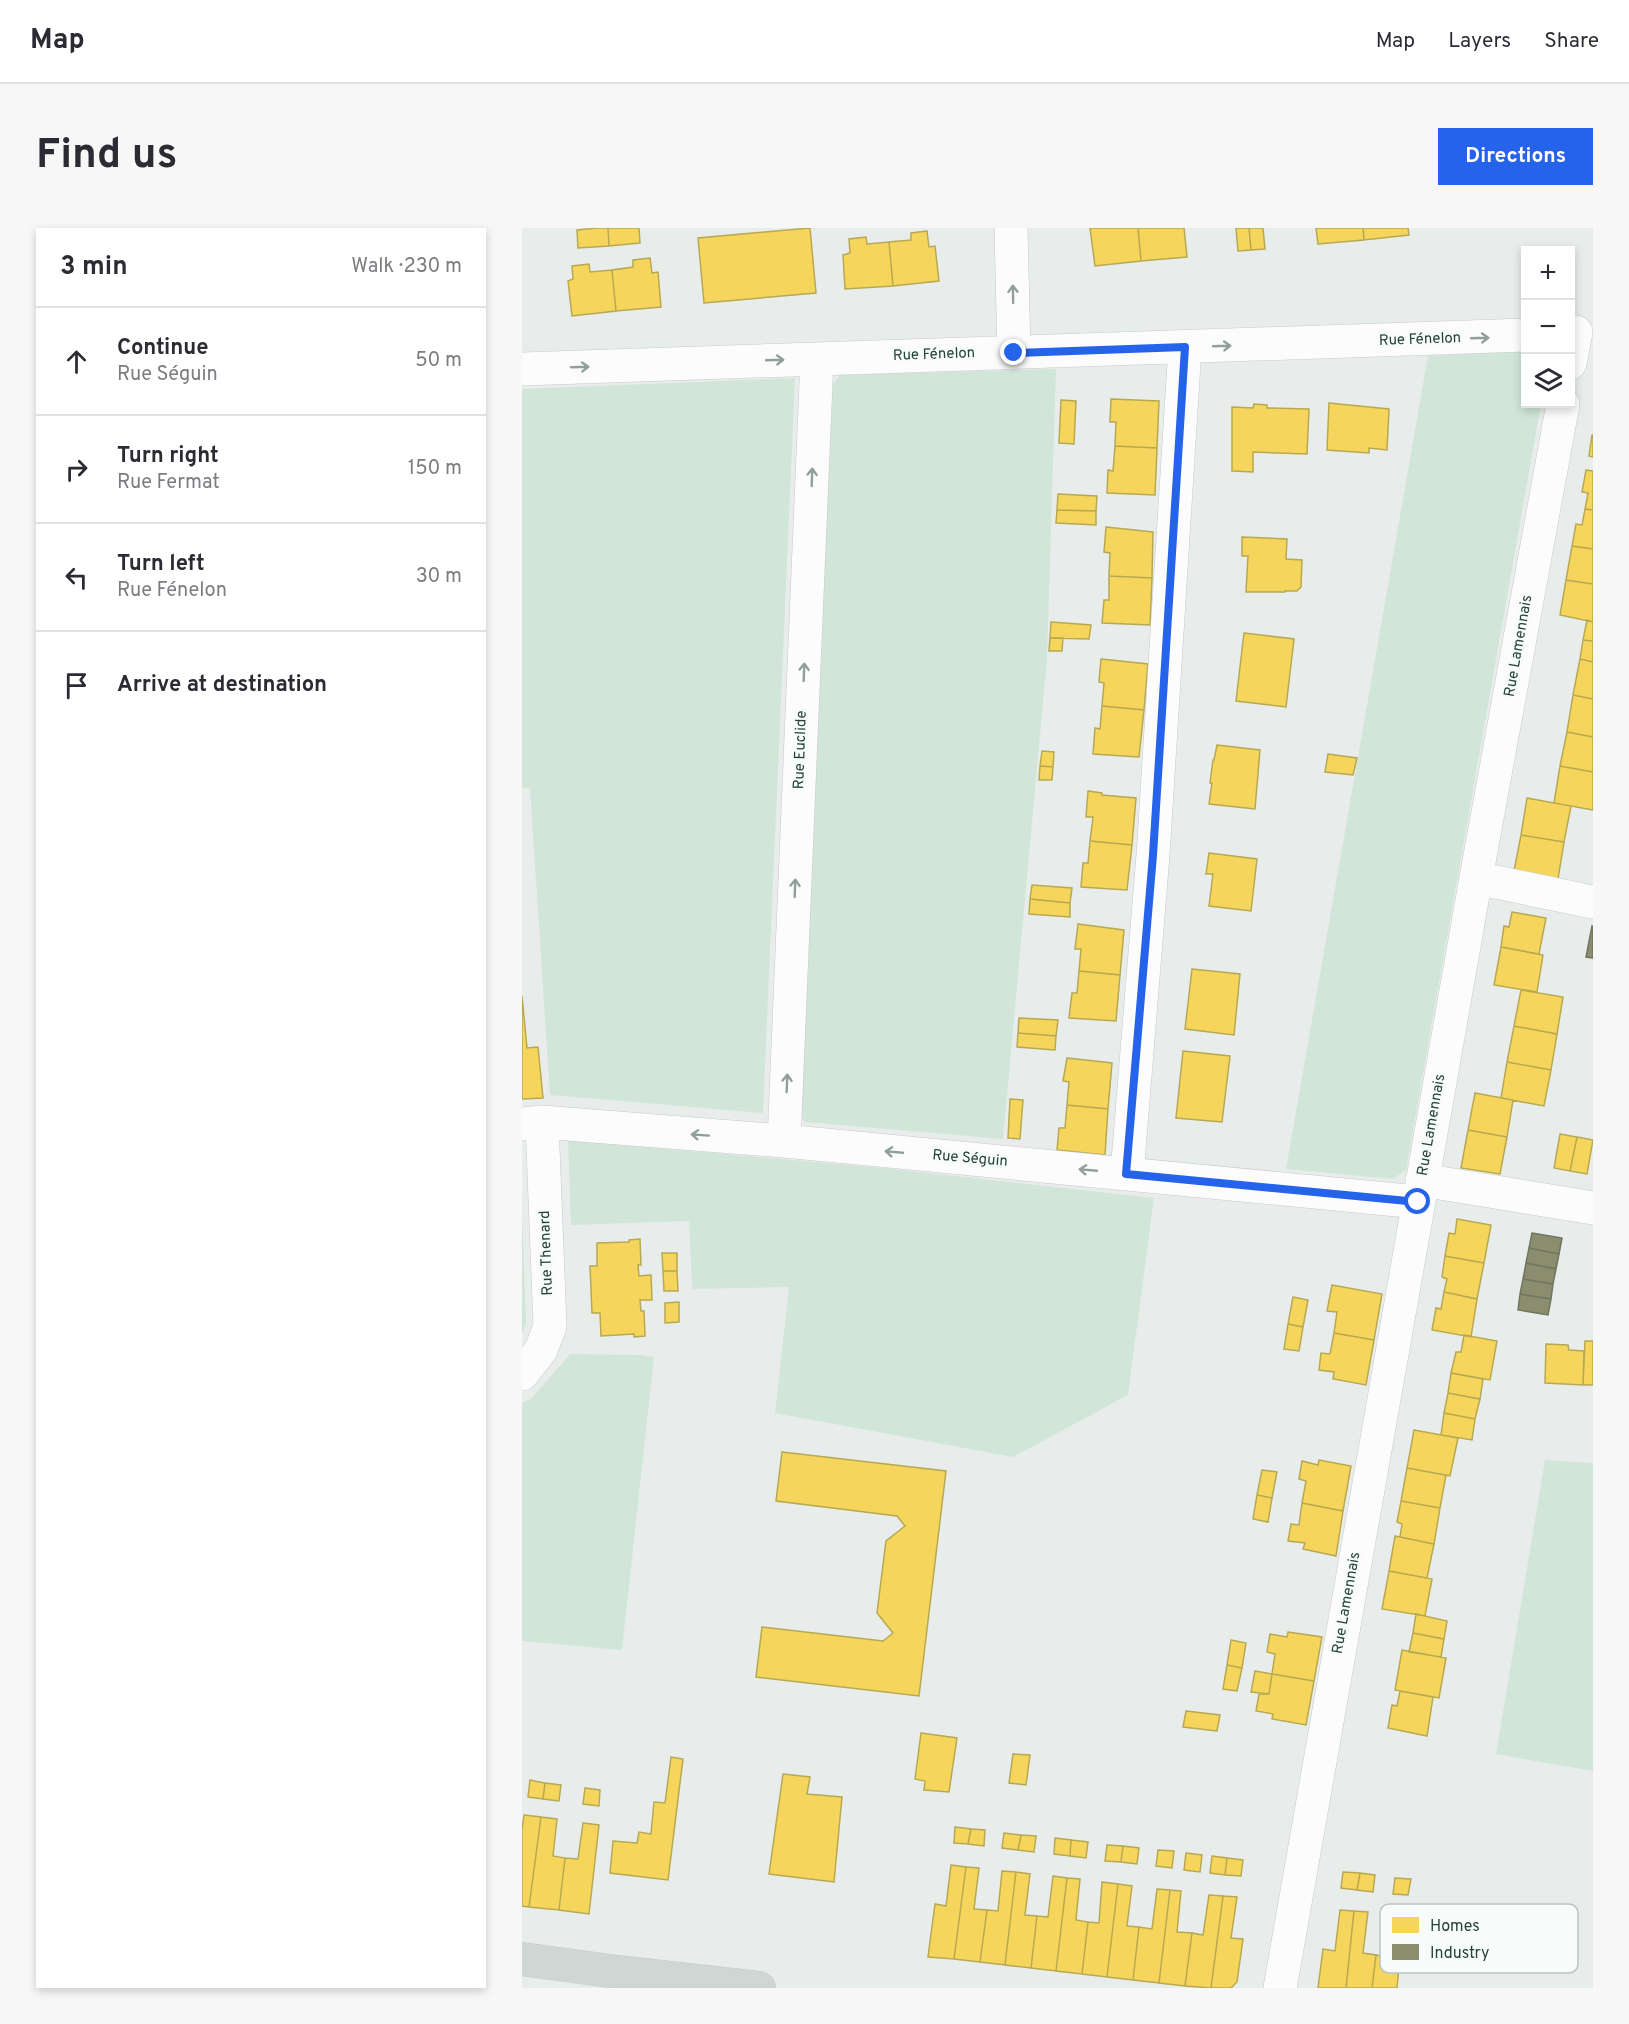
<!DOCTYPE html>
<html lang="en">
<head>
<meta charset="utf-8">
<style>
	:root { --surface:#fff; --page:#f7f7f7; --text:#2b2b33; --muted:#7c7c81; --line:#e1e1e2; --accent:#2563eb }
	body { margin:0; font-family:Overpass,sans-serif; background:var(--page); color:var(--text) }
	.controls { position:absolute; right:18px; top:18px; display:grid; overflow:hidden; border-radius:0px; box-shadow:0 3px 9px #0003 }
	.controls button { width:54px; height:54px; display:grid; place-items:center; padding:0; border:0; border-bottom:2px solid var(--line); background:var(--surface); color:var(--text); font:30px sans-serif }
	.stop { position:absolute; width:18px; height:18px; margin:-14px; border:4px solid #2563eb; border-radius:50%; background:#fff }
	.stop.end { background:#2563eb; border-color:#fff; box-shadow:0 2px 6px #0008 }
	.list { margin:0; padding:0; list-style:none }
	h2 { display:flex; justify-content:space-between; align-items:center; height:78px; margin:0; padding:0 24px; font-size:26px }
	h2 small { font-size:20px; font-weight:400; color:var(--muted) }
	.list li { display:grid; grid-template-columns:39px 1fr auto; gap:18px; align-items:center; box-sizing:border-box; height:108px; padding:0 24px; border-top:2px solid var(--line) }
	.list b { display:block; font-size:22px; white-space:nowrap }
	.list p { margin:0; font-size:20px; white-space:nowrap; color:var(--muted) }
	.list em { font-size:20px; font-style:normal; color:var(--muted) }
	.icon { flex:none; width:33px; height:33px; fill:none; stroke:currentColor; stroke-width:2; stroke-linecap:round; stroke-linejoin:round }
	.map { position:relative; flex:none; width:1071px; height:1760px; overflow:hidden; border-radius:0px }
	header { display:flex; align-items:center; gap:36px; box-sizing:border-box; height:84px; padding:0 30px; background:var(--surface); border-bottom:2px solid var(--line) }
	header strong { font-size:28px }
	nav { display:flex; gap:33px; margin-inline-start:auto; font-size:21px }
	.intro { display:flex; align-items:center; justify-content:space-between; box-sizing:border-box; height:144px; padding:0 36px }
	h1 { margin:0; font-size:42px }
	.button { padding:15px 27px; border-radius:0px; background:var(--accent); color:#fff; font-size:21px; font-weight:700 }
	main { display:flex; gap:36px; padding:0 36px }
	aside { flex:1; background:var(--surface); border-radius:0px; box-shadow:0 3px 9px #0003 }
	.map>svg:first-child { display:block }
	.green { fill:#d1e6d8 }
	.homes { fill:#f6d55c; stroke:#b7a952; stroke-width:1.5 }
	.industry { fill:#8c8c6e; stroke:#6d765e; stroke-width:1.5 }
	.lines { fill:none; stroke-linecap:round; stroke-linejoin:round }
	.minor-casing { stroke:#c5cac8; stroke-width:34 }
	.major-casing { stroke:#c3ccc9; stroke-width:34 }
	.minor { stroke:#fcfcfc; stroke-width:33 }
	.major { stroke:#cfd7d5; stroke-width:33 }
	.oneway { stroke:#909f9b }
	.route { stroke:#2563eb; stroke-width:8 }
	.labels { text-anchor:middle; dominant-baseline:central; stroke-width:6; stroke-linejoin:round; paint-order:stroke }
	.street-label { font-size:15px; fill:#24423a; stroke:#f7fbf9 }
	.key { fill:#f7fbf9; stroke:#b8c4c0; stroke-width:1.5 }
	.key-label { font-size:16px; fill:#24423a }
</style>
</head>
<body>
<header>
<strong>Map</strong>
<nav><a>Map</a><a>Layers</a><a>Share</a></nav>
</header>
<div class="intro"><h1>Find us</h1><a class="button">Directions</a></div>
<main>
<aside>
<h2>3 min<small>Walk · 230 m</small></h2>
<ul class="list">
<li><svg class="icon" aria-label="ahead" viewBox="0 0 24 24"><path d="M12 20V5M6 11l6-6 6 6"/></svg><div><b>Continue</b><p>Rue Séguin</p></div><em>50 m</em></li>
<li><svg class="icon" aria-label="right" viewBox="0 0 24 24"><path d="M7 20v-9h11M14 6l5 5-5 5"/></svg><div><b>Turn right</b><p>Rue Fermat</p></div><em>150 m</em></li>
<li><svg class="icon" aria-label="left" viewBox="0 0 24 24"><path d="M17 20v-9H6M10 6l-5 5 5 5"/></svg><div><b>Turn left</b><p>Rue Fénelon</p></div><em>30 m</em></li>
<li><svg class="icon" aria-label="arrive" viewBox="0 0 24 24"><path d="M6 21V4h12l-3 4 3 4H6"/></svg><div><b>Arrive at destination</b></div></li>
</ul>
</aside>
<div class="map">
<svg width="1071" height="1760" viewBox="0 0 1071 1760">
	<rect width="100%" height="100%" fill="#e8edeb"/>
	<path class="green" d="M 1003,123 L 1004,176 L 1019,176 L 884,942 L 871,951 L 764,941 L 906,128 Z
		M 534,141 L 525,431 L 481,911 L 283,894 L 277,886 L 311,156 L 318,147 Z
		M 273,150 L 241,885 L 28,867 L 8,560 L 0,560 L 0,161 Z
		M 46,912 L 360,940 L 632,970 L 606,1167 L 491,1229 L 253,1185 L 267,1059 L 170,1061 L 167,993 L 49,997 Z
		M 0,980 L 4,1095 L 0,1105 Z
		M 48,1126 L 118,1127 L 132,1129 L 100,1422 L 0,1413 L 0,1175 L 9,1171 Z
		M 1023,1232 L 1071,1235 L 1071,1543 L 974,1526 Z"/>
	<path class="homes" d="M 75,0 L 86,0 L 87,18 L 56,20 L 55,2 Z
		M 86,0 L 117,0 L 118,15 L 87,18 Z
		M 288,0 L 294,65 L 182,75 L 176,10 Z
		M 568,0 L 616,0 L 619,33 L 573,38 Z
		M 616,0 L 662,0 L 665,29 L 619,33 Z
		M 714,0 L 727,0 L 729,22 L 716,23 Z
		M 727,0 L 741,0 L 743,21 L 729,22 Z
		M 794,0 L 841,0 L 842,12 L 796,16 Z
		M 841,0 L 886,0 L 887,7 L 842,12 Z
		M 405,3 L 407,19 L 413,18 L 417,53 L 371,58 L 367,14 L 389,12 L 389,5 Z
		M 344,9 L 345,16 L 367,14 L 371,58 L 323,61 L 321,27 L 328,25 L 327,11 Z
		M 128,30 L 130,45 L 136,44 L 139,79 L 94,83 L 90,42 L 111,39 L 111,32 Z
		M 67,36 L 68,44 L 90,42 L 94,83 L 50,88 L 46,53 L 51,51 L 50,38 Z
		M 589,171 L 637,173 L 635,220 L 593,218 L 594,194 L 588,194 Z
		M 539,172 L 554,173 L 552,216 L 537,215 Z
		M 807,175 L 867,181 L 865,222 L 847,220 L 847,225 L 805,222 Z
		M 732,176 L 745,177 L 745,180 L 787,181 L 785,226 L 731,224 L 731,244 L 710,243 L 710,179 L 731,180 Z
		M 1070,207 L 1071,207 L 1071,229 L 1067,228 Z
		M 593,218 L 635,220 L 633,267 L 585,265 L 586,242 L 591,243 Z
		M 1064,242 L 1071,243 L 1071,282 L 1063,281 L 1066,265 L 1060,264 Z
		M 536,266 L 575,268 L 574,283 L 535,282 Z
		M 1063,281 L 1071,282 L 1071,321 L 1050,318 L 1054,296 L 1060,297 Z
		M 535,282 L 574,283 L 574,297 L 534,295 Z
		M 584,299 L 631,304 L 630,350 L 587,348 L 588,325 L 582,324 Z
		M 720,309 L 765,311 L 764,331 L 780,332 L 779,359 L 775,363 L 763,363 L 763,364 L 724,364 L 726,328 L 720,328 Z
		M 1050,318 L 1071,321 L 1071,356 L 1044,352 Z
		M 587,348 L 630,350 L 628,397 L 580,395 L 582,372 L 587,372 Z
		M 1044,352 L 1071,356 L 1071,394 L 1038,387 Z
		M 1065,392 L 1071,394 L 1071,413 L 1061,412 Z
		M 529,394 L 569,397 L 567,411 L 528,410 Z
		M 722,405 L 772,411 L 764,479 L 714,473 Z
		M 528,410 L 541,410 L 540,423 L 527,423 Z
		M 1061,412 L 1071,413 L 1071,434 L 1058,431 Z
		M 579,431 L 626,436 L 622,482 L 580,478 L 582,455 L 577,454 Z
		M 1058,431 L 1071,434 L 1071,471 L 1051,467 Z
		M 1051,467 L 1071,471 L 1071,509 L 1045,504 Z
		M 580,478 L 622,482 L 617,529 L 571,526 L 573,500 L 578,501 Z
		M 1045,504 L 1071,509 L 1071,544 L 1038,538 Z
		M 695,517 L 738,522 L 733,581 L 687,576 L 690,555 L 688,555 L 691,532 L 692,532 Z
		M 520,523 L 532,524 L 531,539 L 518,538 Z
		M 806,526 L 835,530 L 831,547 L 803,544 Z
		M 518,538 L 531,539 L 530,552 L 517,552 Z
		M 1038,538 L 1071,544 L 1071,582 L 1032,575 Z
		M 566,563 L 580,565 L 580,567 L 614,570 L 610,617 L 568,613 L 571,589 L 564,589 Z
		M 1005,570 L 1049,578 L 1042,614 L 999,607 Z
		M 999,607 L 1042,614 L 1036,651 L 992,643 Z
		M 568,613 L 610,617 L 605,662 L 559,659 L 561,635 L 566,635 Z
		M 687,625 L 735,631 L 729,683 L 687,678 L 691,646 L 684,646 Z
		M 510,657 L 550,660 L 548,675 L 508,671 Z
		M 508,671 L 548,675 L 548,689 L 507,686 Z
		M 990,684 L 1024,690 L 1017,726 L 979,719 L 982,698 L 987,699 Z
		M 556,696 L 602,702 L 598,747 L 557,743 L 559,721 L 553,721 Z
		M 979,719 L 1021,727 L 1015,764 L 972,757 Z
		M 670,741 L 718,746 L 712,807 L 663,801 Z
		M 557,743 L 598,747 L 594,793 L 547,790 L 550,765 L 555,765 Z
		M 999,762 L 1041,769 L 1035,806 L 992,798 Z
		M 0,768 L 5,820 L 16,819 L 21,870 L 0,871 Z
		M 497,790 L 536,792 L 534,808 L 496,805 Z
		M 992,798 L 1035,806 L 1029,842 L 985,834 Z
		M 496,805 L 534,808 L 533,822 L 495,819 Z
		M 661,823 L 708,828 L 700,894 L 654,890 Z
		M 545,830 L 590,835 L 586,881 L 545,877 L 547,854 L 541,853 Z
		M 985,834 L 1029,842 L 1022,878 L 979,870 Z
		M 953,865 L 991,872 L 985,909 L 946,902 Z
		M 488,871 L 501,872 L 498,911 L 486,910 Z
		M 545,877 L 586,881 L 583,927 L 535,922 L 537,900 L 543,900 Z
		M 946,902 L 985,909 L 978,946 L 939,940 Z
		M 1038,906 L 1055,909 L 1048,943 L 1032,940 Z
		M 1055,909 L 1071,912 L 1065,946 L 1048,943 Z
		M 935,991 L 969,997 L 962,1035 L 923,1028 L 927,1005 L 933,1006 Z
		M 118,1011 L 119,1037 L 116,1037 L 117,1048 L 129,1047 L 130,1072 L 118,1072 L 119,1083 L 122,1083 L 123,1108 L 112,1109 L 112,1106 L 79,1108 L 78,1085 L 70,1085 L 68,1038 L 75,1038 L 75,1015 L 107,1014 L 107,1012 Z
		M 140,1025 L 155,1025 L 155,1043 L 141,1043 Z
		M 923,1028 L 962,1035 L 955,1071 L 922,1064 L 925,1051 L 920,1049 Z
		M 141,1043 L 155,1043 L 156,1063 L 142,1063 Z
		M 810,1057 L 860,1066 L 852,1112 L 812,1105 L 815,1084 L 805,1083 Z
		M 922,1064 L 955,1071 L 949,1109 L 910,1102 L 914,1080 L 919,1081 Z
		M 771,1069 L 786,1072 L 781,1099 L 766,1096 Z
		M 157,1074 L 157,1094 L 143,1095 L 143,1075 Z
		M 766,1096 L 781,1099 L 777,1123 L 762,1121 Z
		M 812,1105 L 852,1112 L 844,1157 L 811,1151 L 812,1144 L 797,1142 L 799,1125 L 808,1126 Z
		M 942,1107 L 975,1113 L 968,1152 L 929,1145 L 934,1124 L 939,1124 Z
		M 1063,1113 L 1071,1113 L 1071,1157 L 1061,1157 Z
		M 1024,1116 L 1046,1117 L 1047,1122 L 1062,1123 L 1061,1157 L 1023,1155 Z
		M 929,1145 L 961,1151 L 958,1171 L 926,1165 Z
		M 926,1165 L 958,1171 L 953,1191 L 922,1185 Z
		M 922,1185 L 953,1191 L 950,1212 L 919,1207 Z
		M 892,1202 L 936,1210 L 928,1248 L 885,1240 Z
		M 260,1224 L 424,1243 L 397,1468 L 234,1449 L 240,1399 L 361,1413 L 371,1405 L 355,1385 L 364,1313 L 383,1298 L 375,1288 L 254,1273 Z
		M 797,1232 L 829,1238 L 821,1283 L 780,1275 L 784,1253 L 777,1251 L 780,1233 L 796,1237 Z
		M 885,1240 L 924,1247 L 918,1280 L 879,1273 Z
		M 740,1242 L 755,1244 L 750,1270 L 735,1267 Z
		M 735,1267 L 750,1270 L 746,1294 L 731,1291 Z
		M 879,1273 L 918,1280 L 912,1316 L 878,1309 L 880,1296 L 875,1294 Z
		M 780,1275 L 821,1283 L 814,1328 L 781,1321 L 783,1315 L 766,1313 L 769,1296 L 777,1297 Z
		M 873,1308 L 912,1316 L 905,1350 L 867,1343 Z
		M 867,1343 L 910,1351 L 903,1388 L 860,1381 Z
		M 894,1386 L 925,1393 L 922,1411 L 891,1405 Z
		M 766,1404 L 800,1409 L 792,1453 L 750,1446 L 753,1426 L 745,1424 L 748,1406 L 765,1409 Z
		M 891,1405 L 922,1411 L 919,1429 L 887,1424 Z
		M 709,1412 L 724,1415 L 720,1440 L 705,1437 Z
		M 880,1422 L 924,1430 L 917,1470 L 873,1462 Z
		M 705,1437 L 720,1440 L 715,1463 L 701,1461 Z
		M 733,1443 L 750,1446 L 747,1466 L 729,1464 Z
		M 750,1446 L 792,1453 L 784,1497 L 750,1491 L 751,1486 L 734,1483 L 737,1466 L 747,1466 Z
		M 878,1463 L 911,1469 L 905,1508 L 866,1500 L 870,1477 L 875,1478 Z
		M 664,1483 L 698,1487 L 695,1503 L 661,1499 Z
		M 399,1505 L 435,1510 L 427,1564 L 402,1562 L 403,1553 L 393,1551 Z
		M 491,1526 L 508,1527 L 504,1557 L 487,1555 Z
		M 149,1529 L 161,1531 L 146,1652 L 88,1645 L 91,1613 L 115,1615 L 117,1604 L 129,1606 L 132,1574 L 143,1575 Z
		M 261,1546 L 288,1549 L 285,1566 L 320,1569 L 312,1654 L 247,1646 Z
		M 8,1552 L 23,1555 L 21,1571 L 6,1569 Z
		M 23,1555 L 39,1557 L 37,1573 L 21,1571 Z
		M 63,1560 L 78,1562 L 77,1578 L 61,1576 Z
		M 2,1587 L 19,1589 L 7,1679 L 0,1678 L 0,1602 Z
		M 19,1589 L 35,1591 L 31,1628 L 43,1630 L 37,1682 L 7,1679 Z
		M 61,1595 L 77,1597 L 67,1686 L 37,1682 L 43,1630 L 56,1631 Z
		M 433,1599 L 449,1601 L 446,1616 L 432,1615 Z
		M 449,1601 L 463,1602 L 462,1618 L 446,1616 Z
		M 482,1605 L 499,1607 L 496,1622 L 480,1620 Z
		M 499,1607 L 514,1608 L 512,1624 L 496,1622 Z
		M 533,1610 L 549,1612 L 548,1628 L 532,1626 Z
		M 549,1612 L 566,1614 L 564,1630 L 548,1628 Z
		M 585,1617 L 601,1618 L 599,1634 L 583,1633 Z
		M 601,1618 L 617,1620 L 615,1636 L 599,1634 Z
		M 636,1622 L 652,1623 L 650,1640 L 634,1638 Z
		M 664,1625 L 680,1627 L 678,1644 L 662,1642 Z
		M 690,1628 L 705,1630 L 703,1647 L 688,1645 Z
		M 705,1630 L 721,1632 L 719,1648 L 703,1647 Z
		M 429,1637 L 444,1639 L 432,1731 L 406,1729 L 413,1676 L 424,1678 Z
		M 444,1639 L 457,1640 L 452,1681 L 465,1682 L 458,1734 L 432,1731 Z
		M 480,1643 L 494,1644 L 483,1737 L 458,1734 L 465,1682 L 476,1683 Z
		M 494,1644 L 508,1646 L 503,1687 L 515,1688 L 509,1740 L 483,1737 Z
		M 821,1644 L 838,1645 L 835,1662 L 819,1660 Z
		M 838,1645 L 853,1647 L 851,1664 L 835,1662 Z
		M 531,1648 L 545,1650 L 534,1743 L 509,1740 L 515,1688 L 526,1689 Z
		M 545,1650 L 558,1651 L 554,1692 L 566,1694 L 560,1746 L 534,1743 Z
		M 873,1650 L 889,1651 L 886,1667 L 871,1666 Z
		M 580,1654 L 596,1656 L 585,1749 L 560,1746 L 566,1694 L 577,1695 Z
		M 596,1656 L 610,1658 L 605,1698 L 617,1699 L 611,1752 L 585,1749 Z
		M 635,1661 L 648,1662 L 637,1755 L 611,1752 L 617,1699 L 630,1701 Z
		M 648,1662 L 659,1663 L 655,1704 L 670,1705 L 663,1758 L 637,1755 Z
		M 687,1667 L 701,1668 L 689,1760 L 663,1758 L 670,1705 L 681,1707 Z
		M 701,1668 L 715,1669 L 709,1710 L 721,1711 L 715,1754 L 709,1760 L 689,1760 Z
		M 818,1682 L 832,1683 L 824,1760 L 796,1760 L 801,1721 L 813,1723 Z
		M 832,1683 L 846,1684 L 841,1725 L 854,1727 L 850,1760 L 824,1760 Z
		M 869,1687 L 882,1688 L 875,1760 L 850,1760 L 854,1727 L 865,1729 Z"/>
	<path class="industry" d="M 1070,698 L 1071,699 L 1071,730 L 1064,729 Z
		M 1010,1005 L 1040,1010 L 1037,1026 L 1007,1020 Z
		M 1007,1020 L 1037,1026 L 1034,1041 L 1004,1035 Z
		M 1004,1035 L 1034,1041 L 1031,1056 L 1001,1051 Z
		M 1001,1051 L 1031,1056 L 1029,1071 L 998,1066 Z
		M 998,1066 L 1029,1071 L 1026,1087 L 996,1082 Z"/>
	<g class="lines">
		<g class="minor-casing">
			<path id="minor" d="M 489,0 L 492,125
				M 1048,135 L 1054,104
				M 0,141 L 1004,107
				M 954,650 L 1071,674
				M 0,896 L 20,894 L 262,913 L 896,974
				M 262,913 L 295,131
				M 605,946 L 631,627 L 663,119
				M 900,952 L 1071,980
				M 0,1146 L 19,1122 L 28,1098 L 20,894
				M 758,1760 L 954,650 L 1041,176"/>
		</g>
		<g class="major-casing">
			<path id="major" d="M 0,1731 L 88,1743 L 237,1760"/>
		</g>
		<use href="#minor" class="minor"/>
		<use href="#major" class="major"/>
	</g>
	<defs><path id="oneway-shaft" d="M-6 0H5M1.5-3L5.5 0L1.5 3" fill="none" stroke-width="1.6" stroke-linecap="round" stroke-linejoin="round" transform="scale(1.5)"/></defs>
	<g class="oneway">
		<use href="#oneway-shaft" transform="translate(491 66) rotate(-91)"/>
		<use href="#oneway-shaft" transform="translate(958 110) rotate(-2)"/>
		<use href="#oneway-shaft" transform="translate(700 118) rotate(-2)"/>
		<use href="#oneway-shaft" transform="translate(253 132) rotate(-2)"/>
		<use href="#oneway-shaft" transform="translate(58 139) rotate(-2)"/>
		<use href="#oneway-shaft" transform="translate(290 249) rotate(-88)"/>
		<use href="#oneway-shaft" transform="translate(282 444) rotate(-88)"/>
		<use href="#oneway-shaft" transform="translate(273 660) rotate(-88)"/>
		<use href="#oneway-shaft" transform="translate(265 855) rotate(-88)"/>
		<use href="#oneway-shaft" transform="translate(178 907) rotate(-176)"/>
		<use href="#oneway-shaft" transform="translate(372 924) rotate(-175)"/>
		<use href="#oneway-shaft" transform="translate(566 942) rotate(-175)"/>
	</g>
	<g class="lines">
		<path class="route" d="M 492,125 L 663,119 L 631,627 L 604,946 L 896,974"/>
	</g>
	<g class="labels">
		<g class="street-label">
			<text transform="translate(898 112) rotate(-2)">Rue Fénelon</text>
			<text transform="translate(412 127) rotate(-2)">Rue Fénelon</text>
			<text transform="translate(997 418) rotate(-80)">Rue Lamennais</text>
			<text transform="translate(279 522) rotate(-88)">Rue Euclide</text>
			<text transform="translate(910 897) rotate(-80)">Rue Lamennais</text>
			<text transform="translate(448 931) rotate(5)">Rue Séguin</text>
			<text transform="translate(25 1025) rotate(-92)">Rue Thenard</text>
			<text transform="translate(825 1375) rotate(-80)">Rue Lamennais</text>
		</g>
	</g>
	<rect x="858" y="1676" width="198" height="69" rx="9" class="key"/>
	<rect x="870" y="1689" width="27" height="16" fill="#f6d55c"/>
	<rect x="870" y="1716" width="27" height="16" fill="#8c8c6e"/>
	<g class="key-label">
		<text x="908" y="1703">Homes</text>
		<text x="908" y="1730">Industry</text>
	</g>
</svg>
<div class="controls">
<button>+</button>
<button>−</button>
<button><svg class="icon" aria-label="layers" viewBox="0 0 24 24"><path d="M12 4l9 5-9 5-9-5zM3 14l9 5 9-5"/></svg></button>
</div>
<div class="stop" style="left:896px;top:974px"></div>
<div class="stop end" style="left:492px;top:125px"></div>
</div>
</main>
</body>
</html>
